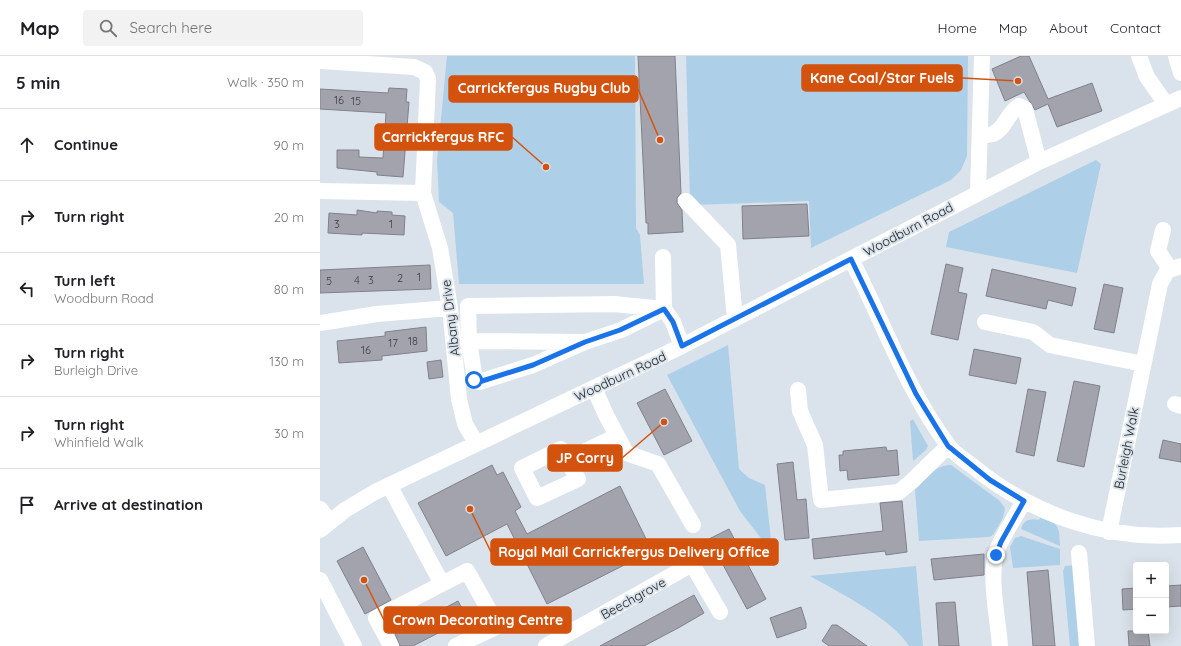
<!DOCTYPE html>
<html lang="en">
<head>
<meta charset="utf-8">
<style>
	:root { --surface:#fff; --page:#f2f2f2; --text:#202124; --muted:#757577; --line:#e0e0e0 }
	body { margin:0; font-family:Quicksand,sans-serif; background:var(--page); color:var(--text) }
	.controls { position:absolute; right:12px; bottom:12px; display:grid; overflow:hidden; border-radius:4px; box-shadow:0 4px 16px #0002 }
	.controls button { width:36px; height:36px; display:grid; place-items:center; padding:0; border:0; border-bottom:1px solid var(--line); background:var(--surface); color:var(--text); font:20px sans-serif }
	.stop { position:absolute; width:12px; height:12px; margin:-9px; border:3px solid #1a73e8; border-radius:50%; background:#fff }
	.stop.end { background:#1a73e8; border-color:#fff; box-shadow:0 1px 4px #0008 }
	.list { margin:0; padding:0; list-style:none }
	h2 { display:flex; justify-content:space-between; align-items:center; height:52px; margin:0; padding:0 16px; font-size:17px }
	h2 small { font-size:13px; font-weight:400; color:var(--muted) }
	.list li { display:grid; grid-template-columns:26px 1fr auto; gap:12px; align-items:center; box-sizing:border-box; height:72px; padding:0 16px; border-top:1px solid var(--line) }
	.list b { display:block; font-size:15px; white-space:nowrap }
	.list p { margin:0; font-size:13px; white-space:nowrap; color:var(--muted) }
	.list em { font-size:13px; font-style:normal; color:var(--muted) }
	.icon { flex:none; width:22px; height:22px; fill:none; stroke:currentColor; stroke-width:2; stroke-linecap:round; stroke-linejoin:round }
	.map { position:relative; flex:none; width:861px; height:590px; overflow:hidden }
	header { display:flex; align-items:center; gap:24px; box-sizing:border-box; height:56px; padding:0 20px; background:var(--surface); border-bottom:1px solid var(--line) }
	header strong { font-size:19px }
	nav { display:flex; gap:22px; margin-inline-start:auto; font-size:14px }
	.search { width:280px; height:36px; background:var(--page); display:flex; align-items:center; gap:10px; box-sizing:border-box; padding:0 14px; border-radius:4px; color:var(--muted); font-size:15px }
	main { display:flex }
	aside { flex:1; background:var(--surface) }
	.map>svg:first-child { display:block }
	.green { fill:#aecfe8 }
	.building { fill:#a3a3ad; stroke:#80818a }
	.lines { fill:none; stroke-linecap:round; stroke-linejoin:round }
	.minor { stroke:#fff; stroke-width:16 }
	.route { stroke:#1a73e8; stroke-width:5 }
	.labels { text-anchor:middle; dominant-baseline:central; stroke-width:4; stroke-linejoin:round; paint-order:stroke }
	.number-label { font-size:11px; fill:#3c3e42 }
	.street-label { font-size:13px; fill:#1a1d1f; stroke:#dae3eb }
	.leader { fill:none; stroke:#d3530e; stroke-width:1.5 }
	.callout-dot { fill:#d3530e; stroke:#dae3eb; stroke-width:1.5 }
	.callout { fill:#d3530e; stroke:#d3530e; stroke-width:1.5 }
	.callout-label { font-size:14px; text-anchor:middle; font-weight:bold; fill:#fff }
</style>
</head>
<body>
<header>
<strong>Map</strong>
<div class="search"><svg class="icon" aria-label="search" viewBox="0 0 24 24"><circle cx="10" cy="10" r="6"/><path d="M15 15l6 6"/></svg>Search here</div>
<nav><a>Home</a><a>Map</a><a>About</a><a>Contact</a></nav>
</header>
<main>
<aside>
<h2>5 min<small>Walk · 350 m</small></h2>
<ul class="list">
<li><svg class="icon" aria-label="ahead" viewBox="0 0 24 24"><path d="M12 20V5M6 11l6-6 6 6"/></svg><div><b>Continue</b></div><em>90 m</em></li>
<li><svg class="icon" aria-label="right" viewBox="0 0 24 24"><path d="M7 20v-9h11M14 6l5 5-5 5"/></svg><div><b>Turn right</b></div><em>20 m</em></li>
<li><svg class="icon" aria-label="left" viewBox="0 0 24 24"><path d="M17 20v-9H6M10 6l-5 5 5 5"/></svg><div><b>Turn left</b><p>Woodburn Road</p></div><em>80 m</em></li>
<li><svg class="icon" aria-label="right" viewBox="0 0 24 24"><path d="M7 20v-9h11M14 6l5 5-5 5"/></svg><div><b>Turn right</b><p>Burleigh Drive</p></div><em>130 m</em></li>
<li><svg class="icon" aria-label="right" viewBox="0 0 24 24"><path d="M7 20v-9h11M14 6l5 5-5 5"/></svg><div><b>Turn right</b><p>Whinfield Walk</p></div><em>30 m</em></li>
<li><svg class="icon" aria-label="arrive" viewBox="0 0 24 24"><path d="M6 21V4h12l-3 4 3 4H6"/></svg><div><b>Arrive at destination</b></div></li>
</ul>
</aside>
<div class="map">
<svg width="861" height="590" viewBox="0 0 861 590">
	<rect width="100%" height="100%" fill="#dae3eb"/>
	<path class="green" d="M 127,0 L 315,0 L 316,172 L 320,179 L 324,228 L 139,228 L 133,157 L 119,146 L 117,104 Z
		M 366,0 L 648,0 L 647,100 L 641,114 L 631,124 L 491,192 L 489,145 L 374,149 L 370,144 Z
		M 776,104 L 781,108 L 757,217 L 626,191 L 629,176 Z
		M 408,289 L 419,413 L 429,422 L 445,429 L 452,493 L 450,494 L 420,455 L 347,319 Z
		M 593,363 L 608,390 L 606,394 L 593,405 L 590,365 Z
		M 631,409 L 680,445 L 685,452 L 683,462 L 673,479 L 669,481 L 599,485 L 595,434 C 605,424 616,408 631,409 Z
		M 720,462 C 740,468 739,470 740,490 L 701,473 C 703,464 711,462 719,464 Z
		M 701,480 L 740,493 L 740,509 L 693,512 L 690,491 L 695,482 Z
		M 757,509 L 764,590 L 750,590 L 743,515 L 745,510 Z
		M 596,510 L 603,590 L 589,590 C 573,563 518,536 490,520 Z"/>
	<path class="building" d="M 318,0 L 355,0 L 361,137 L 357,142 L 357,147 L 362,154 L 363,176 L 328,178 L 328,167 L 326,167 Z
		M 701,0 L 709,0 L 728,43 L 772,27 L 782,55 L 737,71 L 728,48 L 715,54 L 704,36 L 685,45 L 672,13 Z
		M 69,32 L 87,33 L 86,46 L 89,46 L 83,121 L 57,119 L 57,116 L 17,112 L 17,94 L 39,94 L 39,101 L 63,102 L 66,57 L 0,53 L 0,33 L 68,37 Z
		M 487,148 L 489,180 L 423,183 L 422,150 Z
		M 37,154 L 57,157 L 57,155 L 72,156 L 72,159 L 85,160 L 84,179 L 42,177 L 42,179 L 8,177 L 9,157 L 37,159 Z
		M 626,208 L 643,212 L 638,236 L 647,238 L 638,284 L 611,278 Z
		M 110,209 L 111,233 L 0,237 L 0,214 Z
		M 672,213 L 756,232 L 752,250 L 728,244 L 726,253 L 666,240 Z
		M 784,228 L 803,232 L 794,277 L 774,273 Z
		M 106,271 L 107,295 L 62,300 L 62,304 L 19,307 L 17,285 L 65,280 L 65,276 Z
		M 654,293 L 701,302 L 696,328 L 649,319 Z
		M 121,304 L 123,321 L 109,323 L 107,306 Z
		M 754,325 L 780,330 L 764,411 L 737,405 Z
		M 345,333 L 372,385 L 344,399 L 317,347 Z
		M 708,333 L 726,336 L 714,400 L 696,396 Z
		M 843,384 L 861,388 L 861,406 L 839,402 Z
		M 566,391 L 567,395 L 577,394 L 579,419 L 528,424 L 527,414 L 520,415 L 519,399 L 523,399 L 523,395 Z
		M 473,406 L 477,444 L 486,443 L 489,482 L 465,484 L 457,408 Z
		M 172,409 L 177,419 L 183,416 L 201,451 L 195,455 L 207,478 L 300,430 L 332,495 L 227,548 L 187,468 L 126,500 L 98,447 Z
		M 582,445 L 587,496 L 566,499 L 565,495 L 494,503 L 492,483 L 563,475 L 560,447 Z
		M 409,473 L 446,543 L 427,553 L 389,483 Z
		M 43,491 L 71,544 L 45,558 L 17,505 Z
		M 664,498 L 664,519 L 614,524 L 611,503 Z
		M 728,514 L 735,590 L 713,590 L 707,516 Z
		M 861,529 L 861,550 L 846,551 L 846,530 Z
		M 816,532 L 816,553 L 803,554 L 802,533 Z
		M 374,539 L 384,557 L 360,571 L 324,590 L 280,590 Z
		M 138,545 L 147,562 L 93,590 L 80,590 L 75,578 Z
		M 635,546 L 639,590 L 619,590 L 616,547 Z
		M 481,551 L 486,567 L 486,572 L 457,582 L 450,562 Z
		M 512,569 L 517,569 L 547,590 L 509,590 L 502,585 Z
		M 808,575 L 828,575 L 830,590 L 809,590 Z"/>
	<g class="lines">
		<path class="minor" d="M 819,0 L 827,21 L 846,48
			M 856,0 L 861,17
			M 0,5 L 94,11 L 105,16 L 108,23 L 103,137 L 120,192 L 130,252 L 139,343 L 145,368 L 156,387
			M 660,80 C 664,79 669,79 673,78 C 685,73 688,56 699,50 L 705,53 L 719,106
			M 0,135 L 103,137
			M 658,136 L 662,0
			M 366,145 L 408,189 L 415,263
			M 843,174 L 838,195 L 850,213
			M 343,201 L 344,253 L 353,266 L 362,290
			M 531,203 C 562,263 587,335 628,389 C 634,398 646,405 655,412 C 712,458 787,485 861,479
			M 294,248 L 344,253 L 301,274 L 265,286 L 213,309 L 159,326 L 155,324 L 149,285 L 148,250 Z
			M 665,266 L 713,276 L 730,289 L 823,308
			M 0,267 L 57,258 L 130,252
			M 149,285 L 262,286
			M 274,332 L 286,359 L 306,397 L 338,408 L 373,469
			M 478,334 L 480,355 L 495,389 L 501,444 L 579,436 L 592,425 L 628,390
			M 855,348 L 861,350
			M 247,404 L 241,393 L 202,412 L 217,442 L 258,423 L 247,404 L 297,380
			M 69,429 L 122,528
			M 0,453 L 10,466
			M 0,474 L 25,454 L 55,436 L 362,290 L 719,106 L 861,42
			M 789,476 L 840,228 L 847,215 L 861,210
			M 759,497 L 767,590
			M 0,524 L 34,590
			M 71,590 L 56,562 L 147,515 L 178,570 L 136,590
			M 226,590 L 372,508 L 400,556
			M 680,590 C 678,563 669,523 676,497 C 682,479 695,462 704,445"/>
	</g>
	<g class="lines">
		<path class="route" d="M 154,324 L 159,326 L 213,309 L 265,286 L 300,274 L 344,253 L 353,266 L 362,290 L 531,203 L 596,338 L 628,390 L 670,424 L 704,445 L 681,486 L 676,499"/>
	</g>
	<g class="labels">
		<g class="number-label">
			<text x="19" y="44">16</text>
			<text x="36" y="45">15</text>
			<text x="17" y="168">3</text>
			<text x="71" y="168">1</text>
			<text x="99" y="221">1</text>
			<text x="80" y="222">2</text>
			<text x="37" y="224">4</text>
			<text x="51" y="224">3</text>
			<text x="9" y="225">5</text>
			<text x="93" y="285">18</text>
			<text x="73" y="287">17</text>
			<text x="46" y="294">16</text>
		</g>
		<g class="street-label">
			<text transform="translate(588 173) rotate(-28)">Woodburn Road</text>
			<text transform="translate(130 262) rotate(-97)">Albany Drive</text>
			<text transform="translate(300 320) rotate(-25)">Woodburn Road</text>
			<text transform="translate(806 392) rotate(-79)">Burleigh Walk</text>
			<text transform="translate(313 542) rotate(-29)">Beechgrove</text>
		</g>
	</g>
	<path class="leader" d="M698 25L642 22M340 84L318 33M226 111L192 81M344 366L302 402M150 453L171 496M44 524L64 564"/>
	<g class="callout-dot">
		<circle cx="698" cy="25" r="4"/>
		<circle cx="340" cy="84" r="4"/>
		<circle cx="226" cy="111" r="4"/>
		<circle cx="344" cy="366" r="4"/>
		<circle cx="150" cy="453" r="4"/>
		<circle cx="44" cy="524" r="4"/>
	</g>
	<g class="callout">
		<rect x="482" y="9" width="160" height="26" rx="4"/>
		<rect x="129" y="20" width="189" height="26" rx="4"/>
		<rect x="55" y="68" width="137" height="26" rx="4"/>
		<rect x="228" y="389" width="74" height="26" rx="4"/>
		<rect x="171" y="483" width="287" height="26" rx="4"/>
		<rect x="64" y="551" width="187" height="26" rx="4"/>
	</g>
	<g class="callout-label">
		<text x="562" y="27">Kane Coal/Star Fuels</text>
		<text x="224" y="37">Carrickfergus Rugby Club</text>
		<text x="123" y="86">Carrickfergus RFC</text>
		<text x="265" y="407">JP Corry</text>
		<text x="314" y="501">Royal Mail Carrickfergus Delivery Office</text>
		<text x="158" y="569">Crown Decorating Centre</text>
	</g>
</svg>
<div class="controls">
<button>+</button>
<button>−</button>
</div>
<div class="stop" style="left:154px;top:324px"></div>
<div class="stop end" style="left:676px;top:499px"></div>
</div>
</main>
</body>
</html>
